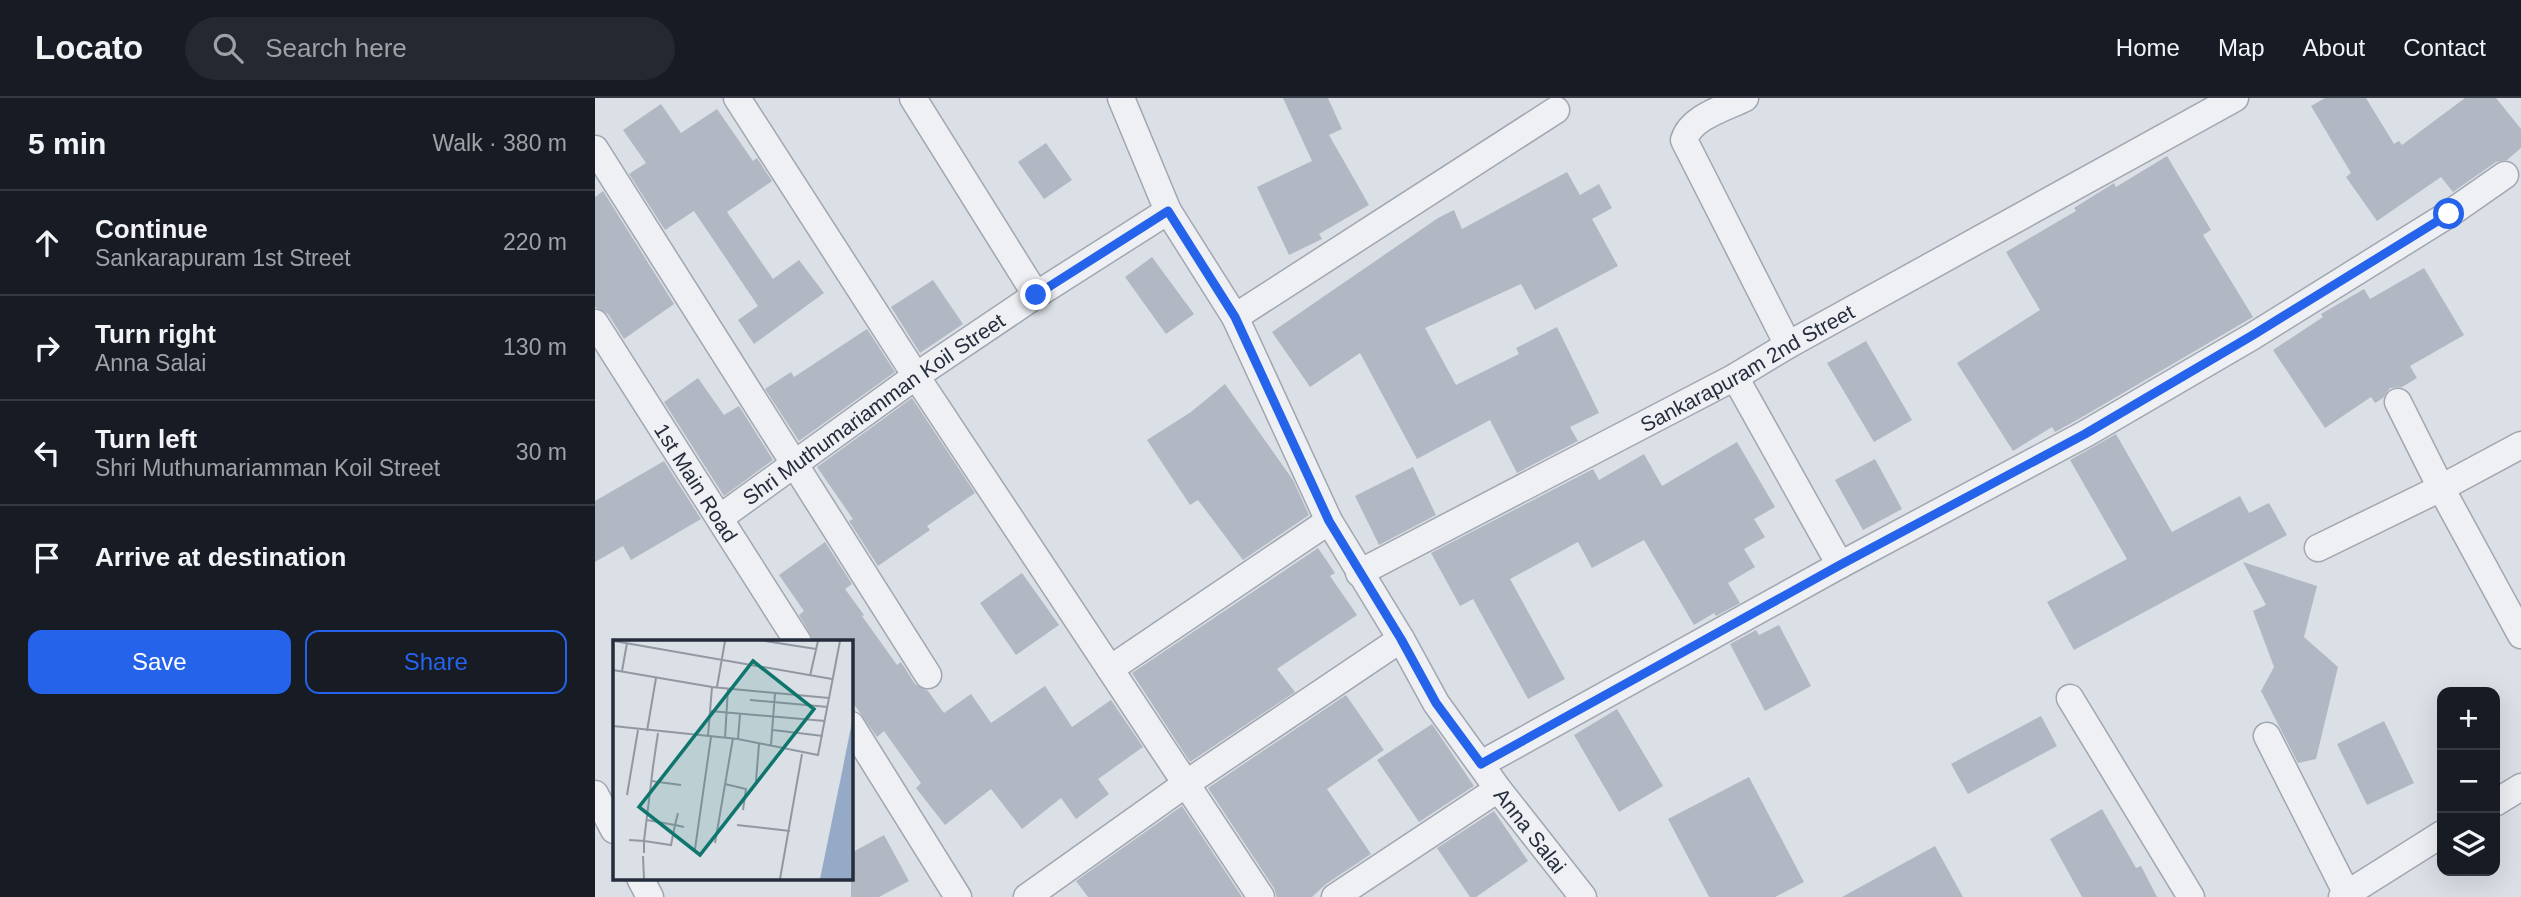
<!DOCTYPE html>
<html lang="en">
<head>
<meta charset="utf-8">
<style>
	:root { --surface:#171b24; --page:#242831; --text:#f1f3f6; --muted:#9ea1a6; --line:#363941; --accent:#2563eb }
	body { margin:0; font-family:Helvetica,sans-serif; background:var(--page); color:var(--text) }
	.controls { position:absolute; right:21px; bottom:21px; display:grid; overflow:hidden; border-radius:14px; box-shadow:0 7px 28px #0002 }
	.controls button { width:63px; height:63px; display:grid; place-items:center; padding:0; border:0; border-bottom:2px solid var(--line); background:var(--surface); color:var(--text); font:35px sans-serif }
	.stop { position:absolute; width:21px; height:21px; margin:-16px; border:5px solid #2563eb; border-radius:50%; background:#fff }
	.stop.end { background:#2563eb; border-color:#fff; box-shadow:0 2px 7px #0008 }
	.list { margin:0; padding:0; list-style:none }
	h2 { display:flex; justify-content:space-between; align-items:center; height:91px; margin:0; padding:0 28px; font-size:30px }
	h2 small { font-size:23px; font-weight:400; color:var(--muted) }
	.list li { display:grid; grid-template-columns:46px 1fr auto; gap:21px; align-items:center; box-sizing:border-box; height:105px; padding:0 28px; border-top:2px solid var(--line) }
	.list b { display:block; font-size:26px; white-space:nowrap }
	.list p { margin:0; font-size:23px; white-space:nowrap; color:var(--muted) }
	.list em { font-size:23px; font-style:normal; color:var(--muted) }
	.actions { display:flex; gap:14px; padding:21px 28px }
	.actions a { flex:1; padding:16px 0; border:2px solid var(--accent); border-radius:14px; text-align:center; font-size:24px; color:var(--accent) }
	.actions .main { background:var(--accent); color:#fff }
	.icon { flex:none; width:38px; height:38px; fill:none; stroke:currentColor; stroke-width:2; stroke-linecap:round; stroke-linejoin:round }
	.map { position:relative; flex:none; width:1926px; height:799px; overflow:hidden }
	header { display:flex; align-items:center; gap:42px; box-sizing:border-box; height:98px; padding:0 35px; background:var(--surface); border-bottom:2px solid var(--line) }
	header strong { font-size:33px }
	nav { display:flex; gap:38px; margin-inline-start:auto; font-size:24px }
	.search { width:490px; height:63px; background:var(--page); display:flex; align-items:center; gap:18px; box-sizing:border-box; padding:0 24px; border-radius:38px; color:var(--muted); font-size:26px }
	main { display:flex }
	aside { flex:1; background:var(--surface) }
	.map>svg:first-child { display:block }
	.building { fill:#b2b8c3 }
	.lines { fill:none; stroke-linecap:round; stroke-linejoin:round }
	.minor-casing { stroke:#a1a6b0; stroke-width:29 }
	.minor { stroke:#eef0f4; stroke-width:26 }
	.route { stroke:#2563eb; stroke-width:9 }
	.labels { text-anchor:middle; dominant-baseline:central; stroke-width:5; stroke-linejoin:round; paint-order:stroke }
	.street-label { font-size:21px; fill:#252c3c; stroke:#eaeef4 }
	.inset-road { fill:none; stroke:#9297a2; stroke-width:2 }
	.view { fill:#0f766e; fill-opacity:0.15; stroke:#0f766e; stroke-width:3.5 }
	.inset-edge { fill:none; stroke:#252c3c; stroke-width:3.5 }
</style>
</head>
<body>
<header>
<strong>Locato</strong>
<div class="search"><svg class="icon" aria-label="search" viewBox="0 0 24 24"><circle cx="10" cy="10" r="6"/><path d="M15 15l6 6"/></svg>Search here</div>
<nav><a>Home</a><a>Map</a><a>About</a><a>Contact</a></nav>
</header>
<main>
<aside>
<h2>5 min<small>Walk · 380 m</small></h2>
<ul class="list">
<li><svg class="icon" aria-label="ahead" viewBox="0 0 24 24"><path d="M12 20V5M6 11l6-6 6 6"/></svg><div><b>Continue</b><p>Sankarapuram 1st Street</p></div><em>220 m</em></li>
<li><svg class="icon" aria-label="right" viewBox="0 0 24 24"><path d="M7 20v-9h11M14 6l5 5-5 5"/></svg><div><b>Turn right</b><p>Anna Salai</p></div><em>130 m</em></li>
<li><svg class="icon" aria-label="left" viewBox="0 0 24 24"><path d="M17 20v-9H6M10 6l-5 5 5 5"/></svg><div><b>Turn left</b><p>Shri Muthumariamman Koil Street</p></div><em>30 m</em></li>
<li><svg class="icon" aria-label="arrive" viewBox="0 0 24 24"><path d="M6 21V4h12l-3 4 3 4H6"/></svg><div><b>Arrive at destination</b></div></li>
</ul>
<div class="actions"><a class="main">Save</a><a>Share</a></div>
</aside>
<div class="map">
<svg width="1926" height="799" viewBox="0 0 1926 799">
	<rect width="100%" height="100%" fill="#dbdfe6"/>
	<path class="building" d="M 688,0 L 733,0 L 747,31 L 734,37 L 774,107 L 724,136 L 727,141 L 694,157 L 662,89 L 717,63 Z
		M 1730,0 L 1771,0 L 1799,46 L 1804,43 L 1807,47 L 1870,0 L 1901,0 L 1926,31 L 1926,50 L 1912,62 L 1901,64 L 1858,94 L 1846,79 L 1782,123 L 1751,79 L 1756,75 L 1716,8 Z
		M 66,6 L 86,35 L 122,11 L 158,63 L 162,60 L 177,83 L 132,114 L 178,181 L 204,162 L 229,195 L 159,246 L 143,222 L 163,208 L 99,113 L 70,132 L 34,76 L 51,65 L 28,32 Z
		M 451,45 L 477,82 L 449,101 L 423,64 Z
		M 1572,58 L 1616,132 L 1608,137 L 1658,219 L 1482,322 L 1460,334 L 1457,329 L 1418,353 L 1362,265 L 1445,212 L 1411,154 L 1481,113 L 1479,110 L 1519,85 L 1521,89 Z
		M 972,74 L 985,97 L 1004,86 L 1017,110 L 997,121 L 1023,168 L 940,212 L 926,186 L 830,230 L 861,287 L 924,256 L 921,250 L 962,229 L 1004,315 L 975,329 L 983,343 L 922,375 L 895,322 L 822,361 L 765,255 L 715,289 L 677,234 L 843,120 L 859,112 L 867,131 Z
		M 8,93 L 79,206 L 29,241 L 13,216 L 0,209 L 0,99 Z
		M 557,159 L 599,216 L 571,236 L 530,179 Z
		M 1829,170 L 1869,237 L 1815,268 L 1822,280 L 1807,289 L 1795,290 L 1788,300 L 1780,305 L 1776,299 L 1730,330 L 1678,252 L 1728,219 L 1726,216 L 1769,191 L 1775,201 Z
		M 338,182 L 368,226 L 325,255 L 296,209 Z
		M 272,231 L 300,274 L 204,343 L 170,291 L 196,274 L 199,279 Z
		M 1271,243 L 1317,322 L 1279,344 L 1232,265 Z
		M 103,280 L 129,317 L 144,308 L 178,362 L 129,398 L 69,304 Z
		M 630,286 L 698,382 L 714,417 L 648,462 L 603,402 L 595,407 L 552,342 L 596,314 Z
		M 317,300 L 380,395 L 332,428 L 335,432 L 283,468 L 254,423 L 258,421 L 222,369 Z
		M 1521,336 L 1577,434 L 1645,398 L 1654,415 L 1674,405 L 1692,437 L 1479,552 L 1452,504 L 1532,461 L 1475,362 Z
		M 1142,344 L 1180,409 L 1159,421 L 1170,439 L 1149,451 L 1160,469 L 1133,485 L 1145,505 L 1121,518 L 1119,515 L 1099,527 L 1049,442 L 997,470 L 983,444 L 915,481 L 970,581 L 933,601 L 878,501 L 865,508 L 836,455 L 998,371 L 1004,382 L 1049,356 L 1067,388 Z
		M 1280,361 L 1307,411 L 1268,432 L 1240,382 Z
		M 69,363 L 106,421 L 36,462 L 28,448 L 0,464 L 0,403 Z
		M 818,369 L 841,417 L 784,447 L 760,398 Z
		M 230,444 L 257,486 L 250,491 L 269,517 L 267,518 L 302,567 L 306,564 L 320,586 L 333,593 L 349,615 L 376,596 L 396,625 L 450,588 L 477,629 L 516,602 L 548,649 L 503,681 L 514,696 L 481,721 L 466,700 L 427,731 L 396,691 L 350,727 L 321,690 L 326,685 L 289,633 L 282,639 L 256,602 L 256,543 L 219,543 L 204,517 L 209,513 L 184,477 Z
		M 723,450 L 740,475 L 735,478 L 762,517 L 682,571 L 700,594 L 595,664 L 537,575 Z
		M 1648,464 L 1722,488 L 1709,539 L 1743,569 L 1721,661 L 1703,665 L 1666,593 L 1679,569 L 1658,513 L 1671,507 Z
		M 427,475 L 464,527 L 421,557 L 385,505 Z
		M 1184,527 L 1216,588 L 1170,613 L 1135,546 L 1161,532 L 1164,537 Z
		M 751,597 L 789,652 L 732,691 L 776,756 L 731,786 L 717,799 L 682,799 L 679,790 L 613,690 Z
		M 1022,611 L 1068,688 L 1024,714 L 979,637 Z
		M 1446,618 L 1462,648 L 1373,696 L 1356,666 Z
		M 1789,623 L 1819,685 L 1772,707 L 1742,646 Z
		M 837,626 L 879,688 L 824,724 L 782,662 Z
		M 1154,679 L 1209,784 L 1180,799 L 1114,799 L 1073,721 Z
		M 587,708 L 647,799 L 493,799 L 481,783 Z
		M 1507,711 L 1541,770 L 1546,768 L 1562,799 L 1487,799 L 1455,741 Z
		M 899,713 L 933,763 L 881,799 L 875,799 L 842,750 Z
		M 289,737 L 314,783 L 284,799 L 256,799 L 256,755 Z
		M 1340,748 L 1368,799 L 1247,799 Z"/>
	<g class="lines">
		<g class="minor-casing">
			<g id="minor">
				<path d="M 142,0 L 321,278 L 666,799"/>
				<path d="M 318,0 L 441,197"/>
				<path id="s1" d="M 526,0 L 573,113 L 640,219 L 734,423 L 806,541 L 841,605 L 903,691 L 988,799"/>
				<path d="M 1150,0 C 1130,10 1096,19 1089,42 L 1193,247"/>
				<path d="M 0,51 L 333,577"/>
				<path d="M 640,219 L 961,12"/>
				<path id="s2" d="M 0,225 L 203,544"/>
				<path d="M 1140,279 L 1245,467"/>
				<path d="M 1926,347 L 1846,390 L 1926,537"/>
				<path id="s3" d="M 126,419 L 321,278 L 441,197 L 573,113"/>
				<path d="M 1723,450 L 1846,390 L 1803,304"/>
				<path id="s4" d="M 764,475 L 1140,279 L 1193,247 L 1640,0"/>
				<path d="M 515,571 L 734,423"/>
				<path d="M 1475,600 L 1596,799"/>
				<path d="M 256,627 L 363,799"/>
				<path d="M 1672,638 L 1752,796"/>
				<path d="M 886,666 L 1245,467 L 1490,336 L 1658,238 L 1854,116 L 1910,77"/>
				<path d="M 0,696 L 19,732"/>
				<path d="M 1900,705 L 1926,689"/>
				<path d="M 45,780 L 55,799"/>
				<path d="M 432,799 L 592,685 L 806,541"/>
				<path d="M 740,799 L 903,691"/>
				<path d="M 1747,799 L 1847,736"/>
			</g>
		</g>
		<use href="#minor" class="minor"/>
	</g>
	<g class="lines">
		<path class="route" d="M 441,197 L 573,113 L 640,219 L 734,423 L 806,541 L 841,605 L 886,666 L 1245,467 L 1490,336 L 1658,237 L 1854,116"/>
	</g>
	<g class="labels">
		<g class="street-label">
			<text stroke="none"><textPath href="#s4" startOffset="439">Sankarapuram 2nd Street</textPath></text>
			<text stroke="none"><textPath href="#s3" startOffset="187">Shri Muthumariamman Koil Street</textPath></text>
			<text stroke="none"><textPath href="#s2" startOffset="189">1st Main Road</textPath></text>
			<text stroke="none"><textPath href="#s1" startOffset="842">Anna Salai</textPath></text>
		</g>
	</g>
	<g transform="translate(18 542)">
		<rect width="240" height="240" fill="#dbdfe6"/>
		<path d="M 240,77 L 240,239 L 207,239 L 228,137 Z" fill="#95aac7"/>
		<path class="inset-road" d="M 1,1 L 219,39M 152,1 L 203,9M 0,30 L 99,47 L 216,58M 9,31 L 14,3M 197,36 L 205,1M 104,47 L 112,1M 137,60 L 215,67M 97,71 L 212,81M 0,86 L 125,99 L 205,115 L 227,1M 160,90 L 210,96M 34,91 L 43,38M 95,96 L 99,47M 112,98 L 115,48M 125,99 L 127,74M 158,105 L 162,53M 38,141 L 68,145M 143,141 L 146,104M 112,144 L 133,149 L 130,170M 14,155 L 25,90M 65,173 L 62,185 L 71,187M 34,180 L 62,185 L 58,205 L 31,201 L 40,127 L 45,93M 124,185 L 177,191M 16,200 L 31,201 L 31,213M 102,203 L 120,98M 82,209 L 98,97M 30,216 L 31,239M 167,239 L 189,114"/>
		<path class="view" d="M 140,21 L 201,69 L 87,215 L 26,167 Z"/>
		<rect width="240" height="240" class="inset-edge"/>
	</g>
</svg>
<div class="controls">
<button>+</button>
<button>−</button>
<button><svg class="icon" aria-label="layers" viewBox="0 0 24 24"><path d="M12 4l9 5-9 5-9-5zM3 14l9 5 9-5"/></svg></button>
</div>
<div class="stop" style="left:1854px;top:116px"></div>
<div class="stop end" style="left:441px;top:197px"></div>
</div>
</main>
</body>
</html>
